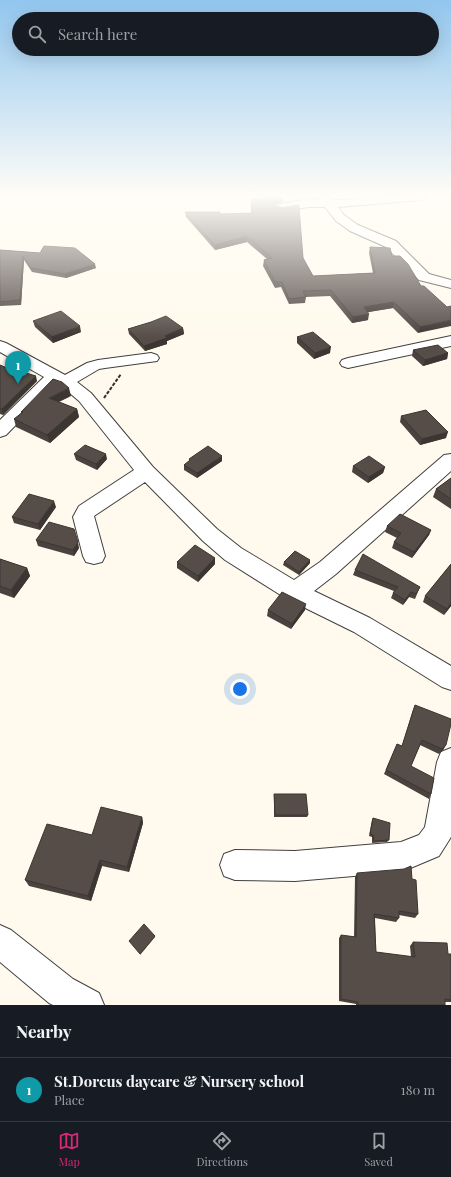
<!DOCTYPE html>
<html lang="en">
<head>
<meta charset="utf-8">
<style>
	:root { --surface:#171b24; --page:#242831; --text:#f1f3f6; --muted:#9ea1a6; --line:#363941; --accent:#db2777 }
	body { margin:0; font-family:"Playfair Display",serif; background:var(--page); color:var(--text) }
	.you { position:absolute; left:240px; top:689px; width:14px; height:14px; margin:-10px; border:3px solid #fff; border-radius:50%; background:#1a73e8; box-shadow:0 0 0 6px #1a73e833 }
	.badge { display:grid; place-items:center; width:26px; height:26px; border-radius:50%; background:var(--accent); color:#fff; font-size:13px; font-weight:700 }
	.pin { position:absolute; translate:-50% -33px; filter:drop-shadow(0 1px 2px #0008) }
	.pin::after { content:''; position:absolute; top:21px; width:14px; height:12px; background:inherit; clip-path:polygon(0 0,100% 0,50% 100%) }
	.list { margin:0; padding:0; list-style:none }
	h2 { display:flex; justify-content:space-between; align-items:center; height:52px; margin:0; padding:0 16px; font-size:17px }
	h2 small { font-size:13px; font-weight:400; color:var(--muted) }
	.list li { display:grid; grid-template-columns:26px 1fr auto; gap:12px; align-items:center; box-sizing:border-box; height:64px; padding:0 16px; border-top:1px solid var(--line) }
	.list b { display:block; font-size:15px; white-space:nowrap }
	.list p { margin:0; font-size:13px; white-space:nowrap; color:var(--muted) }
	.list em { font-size:13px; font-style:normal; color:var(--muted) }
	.icon { flex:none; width:22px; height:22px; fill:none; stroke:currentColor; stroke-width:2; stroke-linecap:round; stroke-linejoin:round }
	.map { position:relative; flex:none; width:451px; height:1005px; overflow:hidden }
	.search { position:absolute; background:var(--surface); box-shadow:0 4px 16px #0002; left:12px; right:12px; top:12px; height:44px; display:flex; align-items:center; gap:10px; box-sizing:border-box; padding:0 14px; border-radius:22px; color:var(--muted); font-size:15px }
	.sheet { height:116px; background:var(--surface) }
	nav { display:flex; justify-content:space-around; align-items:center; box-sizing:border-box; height:56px; border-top:1px solid var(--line); background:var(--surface); font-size:11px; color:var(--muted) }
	nav a { display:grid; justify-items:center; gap:2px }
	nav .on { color:var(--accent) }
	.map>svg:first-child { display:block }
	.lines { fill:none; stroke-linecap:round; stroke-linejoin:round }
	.minor-casing { stroke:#404040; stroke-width:2 }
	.path { stroke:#2f2f2f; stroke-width:2; stroke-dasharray:3.5 1.5; stroke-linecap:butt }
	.minor { fill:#fff; fill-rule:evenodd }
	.wall { fill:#4a423f }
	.shaded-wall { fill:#3c3633 }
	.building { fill:#564d49; stroke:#3c3633 }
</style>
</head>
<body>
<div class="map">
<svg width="451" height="1005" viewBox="0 0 451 1005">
	<rect width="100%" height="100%" fill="#fffaed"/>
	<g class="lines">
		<g class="minor-casing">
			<path id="minor" d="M 317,197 L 329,197 L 332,200 L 346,200 L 383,197 L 426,197 L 424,199 L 420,200 L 338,207 L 344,215 L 358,225 L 396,241 L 429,274 L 451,280 L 451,288 L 419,280 L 386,247 L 350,231 L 336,221 L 325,207 L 308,207 L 281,212 L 277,211 L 275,208 L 277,205 L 281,204 L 308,199 L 319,200 Z
				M 451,336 L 451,346 L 348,368 L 342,366 L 340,363 L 342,360 L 348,358 Z
				M 0,341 L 6,343 L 65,375 L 87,363 L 98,360 L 151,353 L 157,355 L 159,358 L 157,361 L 105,368 L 99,369 L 77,382 L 91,393 L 153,467 L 217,529 L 241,548 L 294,580 L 320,562 L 444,455 L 451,454 L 451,471 L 336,574 L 314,591 L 370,618 L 451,666 L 451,690 L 442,687 L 354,632 L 287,599 L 225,560 L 203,541 L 145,482 L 94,516 L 105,556 L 102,562 L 94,564 L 86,562 L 83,556 L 73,517 L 79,506 L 134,470 L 79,401 L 65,389 L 56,384 L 6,435 L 0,437 L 0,420 L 44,377 L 0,352 Z
				M 451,748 L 451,837 L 439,856 L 401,872 L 295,881 L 235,880 L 224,876 L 220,865 L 224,854 L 235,850 L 295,851 L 401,842 L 419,835 L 425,827 L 437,762 L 441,752 Z
				M 0,925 L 11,930 L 73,979 L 99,993 L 104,1005 L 53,1005 L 49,1003 L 0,962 Z"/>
		</g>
		<path class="path" d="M 104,398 L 121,374"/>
		<use href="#minor" class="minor"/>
	</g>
	<path class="wall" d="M 266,197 L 283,197 L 283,202 L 276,204 L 275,205 L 303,258 L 313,276 L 373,273 L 369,253 L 370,247 L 392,256 L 421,286 L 447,307 L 418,333 L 393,308 L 368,312 L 368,320 L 352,323 L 330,296 L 306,297 L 305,303 L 289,304 L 281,287 L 275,288 L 263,266 L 264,260 L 267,259 L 247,242 L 215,250 L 186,217 L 185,212 L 220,214 L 251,213 L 251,199 L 267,199 Z
		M 0,250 L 40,253 L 96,268 L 66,278 L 32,272 L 24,260 L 21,305 L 0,306 Z
		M 33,321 L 81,332 L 53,343 L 35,327 Z
		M 151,322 L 183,328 L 184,334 L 167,341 L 167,344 L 145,351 L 129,334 L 128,329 Z
		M 297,337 L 330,353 L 314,359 L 297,343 Z
		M 413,350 L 448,353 L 447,359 L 423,366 L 412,356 Z
		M 0,365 L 7,368 L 30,374 L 37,381 L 3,415 L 0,414 Z
		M 71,396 L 59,402 L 77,409 L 79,417 L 50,443 L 16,427 L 14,419 L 21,413 L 21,412 Z
		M 401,416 L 446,438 L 420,445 L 400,422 Z
		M 74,454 L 107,459 L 97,470 L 76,460 Z
		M 189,459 L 222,461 L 197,478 L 184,470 L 184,465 L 189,461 Z
		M 353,466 L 385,467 L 383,473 L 368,483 L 352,472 Z
		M 451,478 L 451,509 L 433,497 L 436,489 Z
		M 56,507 L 40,530 L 14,523 L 12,517 Z
		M 387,526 L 431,530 L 429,535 L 412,558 L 392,548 L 394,542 L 397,538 L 385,532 Z
		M 36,540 L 79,548 L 74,556 L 38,546 Z
		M 215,558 L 215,564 L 198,582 L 177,568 L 177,562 Z
		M 0,559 L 27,568 L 30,576 L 14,598 L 0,593 Z
		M 284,562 L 310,563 L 299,575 L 283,565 Z
		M 451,564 L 451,606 L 444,615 L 423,602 L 425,596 Z
		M 355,570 L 420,587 L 415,599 L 409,597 L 403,605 L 391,598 L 393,593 L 394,591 L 353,575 Z
		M 268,610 L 305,610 L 291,629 L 267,616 Z
		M 415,705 L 446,745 L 443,750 L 439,754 L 420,745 L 411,766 L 431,794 L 429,799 L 384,774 L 397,744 L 402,746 L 413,710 Z
		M 274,794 L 308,815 L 307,817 L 274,817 Z
		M 142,817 L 143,823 L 129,872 L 102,866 L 91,901 L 29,886 L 25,880 L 92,835 Z
		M 373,818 L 389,840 L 387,842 L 372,843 L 372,837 L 369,836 L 372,820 Z
		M 357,873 L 412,879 L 418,914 L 415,918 L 399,915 L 399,918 L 396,922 L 375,918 L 376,952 L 411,957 L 410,946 L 413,942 L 448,954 L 451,954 L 451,1002 L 445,1002 L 445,1005 L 356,1005 L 356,1004 L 339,1001 L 339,938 L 341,935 L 354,937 L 355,877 Z"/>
	<path class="shaded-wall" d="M 283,197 L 283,202 L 276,204 L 274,209 L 274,204 L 276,199 Z
		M 247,236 L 247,242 L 215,250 L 215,245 Z
		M 23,256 L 24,260 L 21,305 L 20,300 Z
		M 95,264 L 96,268 L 66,278 L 65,274 Z
		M 394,302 L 393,308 L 363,313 L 364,307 Z
		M 369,314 L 368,320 L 352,323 L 353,317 Z
		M 451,320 L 451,326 L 418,333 L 420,327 Z
		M 80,326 L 81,332 L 53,343 L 52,337 Z
		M 183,328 L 184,334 L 167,341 L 167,344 L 145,351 L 144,346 Z
		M 331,347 L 330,353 L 314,359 L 315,353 Z
		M 448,353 L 447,359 L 423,366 L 425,360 Z
		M 36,376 L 37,381 L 3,415 L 2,409 Z
		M 69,388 L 71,396 L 51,405 L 49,398 Z
		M 77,409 L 79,417 L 50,443 L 47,435 Z
		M 448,432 L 446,438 L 420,445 L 422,439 Z
		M 106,454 L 107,459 L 97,470 L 96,464 Z
		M 222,456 L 222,461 L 197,478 L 197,473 Z
		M 385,467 L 383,473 L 368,483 L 369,477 Z
		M 54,501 L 56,507 L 40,530 L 38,524 Z
		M 431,530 L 429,535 L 412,558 L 414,552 Z
		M 78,542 L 79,548 L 74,556 L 73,550 Z
		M 215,558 L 215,564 L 198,582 L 198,576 Z
		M 310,560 L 310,563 L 299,575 L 299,572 Z
		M 27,568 L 30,576 L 14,598 L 11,590 Z
		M 411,592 L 409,597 L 403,605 L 405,600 Z
		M 451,603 L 451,606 L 444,615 L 447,609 Z
		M 306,604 L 305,610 L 291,629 L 292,624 Z
		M 446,745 L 443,750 L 439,754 L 442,749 Z
		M 142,817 L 143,823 L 129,872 L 127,867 Z
		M 100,860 L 102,866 L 91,901 L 88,896 Z
		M 155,936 L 155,937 L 140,955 L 140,954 Z"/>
	<path class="building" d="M 269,197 L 283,197 L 276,199 L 274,204 L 276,206 L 282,208 L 298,205 L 299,207 L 303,258 L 313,276 L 375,273 L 370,247 L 390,248 L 392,256 L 400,256 L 408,264 L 421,286 L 424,286 L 447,307 L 451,306 L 451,320 L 420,327 L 394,302 L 364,307 L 369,314 L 353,317 L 331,290 L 303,291 L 306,297 L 289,299 L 282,282 L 275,282 L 264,260 L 272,258 L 247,236 L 215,245 L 185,212 L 220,212 L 220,214 L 252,213 L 251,199 L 270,199 Z
		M 44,246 L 75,248 L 95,264 L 65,274 L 31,268 L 23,256 L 20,300 L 0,302 L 0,250 L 40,253 Z
		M 61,311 L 80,326 L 52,337 L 33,321 Z
		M 166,316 L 183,328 L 165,336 L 167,338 L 144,346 L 128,329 L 151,322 Z
		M 313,332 L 331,347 L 315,353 L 297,337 Z
		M 438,345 L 448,353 L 425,360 L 413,350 Z
		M 11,364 L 29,370 L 26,373 L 36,376 L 2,409 L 0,409 L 0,365 L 7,368 Z
		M 53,379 L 62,382 L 69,388 L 49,398 L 77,409 L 47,435 L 14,419 L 23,412 L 21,412 Z
		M 426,410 L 448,432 L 422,439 L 401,416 Z
		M 85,445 L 106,454 L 96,464 L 74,454 Z
		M 208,446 L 222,456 L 197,473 L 184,465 L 190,460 L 189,459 Z
		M 369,456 L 385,467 L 369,477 L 353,466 Z
		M 451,478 L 451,499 L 436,489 Z
		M 29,494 L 54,501 L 38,524 L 12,517 Z
		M 400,514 L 431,530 L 414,552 L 394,542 L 401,533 L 387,526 Z
		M 49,522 L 74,529 L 78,542 L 73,550 L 36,540 Z
		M 195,545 L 215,558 L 198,576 L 177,562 Z
		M 295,551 L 310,560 L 299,572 L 284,562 Z
		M 363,554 L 420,587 L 416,594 L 411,592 L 405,600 L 393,593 L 398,587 L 355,570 Z
		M 0,559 L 27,568 L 11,590 L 0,586 Z
		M 451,564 L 451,603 L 447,609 L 425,596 Z
		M 282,592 L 306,604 L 292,624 L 268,610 Z
		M 415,705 L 451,719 L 451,724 L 446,745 L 442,749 L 422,740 L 411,766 L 434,778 L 431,794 L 386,770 L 397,744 L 402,746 Z
		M 274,794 L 306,794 L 308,815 L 275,815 Z
		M 101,807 L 142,817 L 127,867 L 100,860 L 88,896 L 25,880 L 47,824 L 92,835 Z
		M 373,818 L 390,823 L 389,840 L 374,841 L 373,835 L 370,834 Z
		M 411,866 L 412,879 L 416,880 L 418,914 L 399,911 L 399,918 L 374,914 L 376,952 L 415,957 L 413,942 L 447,943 L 448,954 L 451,954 L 451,1000 L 445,999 L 445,1005 L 358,1005 L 358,1002 L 341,999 L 341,935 L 356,937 L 357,873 L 404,869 Z
		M 144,924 L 155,936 L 140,954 L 129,941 Z"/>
	<linearGradient id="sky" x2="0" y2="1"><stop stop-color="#92c6ee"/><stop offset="0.58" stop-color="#fffdf7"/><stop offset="1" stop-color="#fffdf7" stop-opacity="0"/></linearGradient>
	<rect width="451" height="338" fill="url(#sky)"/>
</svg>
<div class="you"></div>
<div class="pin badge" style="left:18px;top:384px;background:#0f9aa8">1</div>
<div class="search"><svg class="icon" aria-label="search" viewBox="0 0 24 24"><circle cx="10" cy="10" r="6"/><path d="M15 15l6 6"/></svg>Search here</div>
</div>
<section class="sheet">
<h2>Nearby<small></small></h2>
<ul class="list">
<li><span class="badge" style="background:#0f9aa8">1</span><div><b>St.Dorcus daycare &amp; Nursery school</b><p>Place</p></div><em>180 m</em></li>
</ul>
</section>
<nav>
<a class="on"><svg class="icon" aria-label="map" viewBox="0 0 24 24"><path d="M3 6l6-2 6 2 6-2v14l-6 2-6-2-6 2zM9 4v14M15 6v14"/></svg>Map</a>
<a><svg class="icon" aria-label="directions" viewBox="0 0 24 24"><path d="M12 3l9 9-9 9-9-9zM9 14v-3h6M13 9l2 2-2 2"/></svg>Directions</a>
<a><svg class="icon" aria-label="saved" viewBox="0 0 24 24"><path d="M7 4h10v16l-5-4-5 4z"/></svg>Saved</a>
</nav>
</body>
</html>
